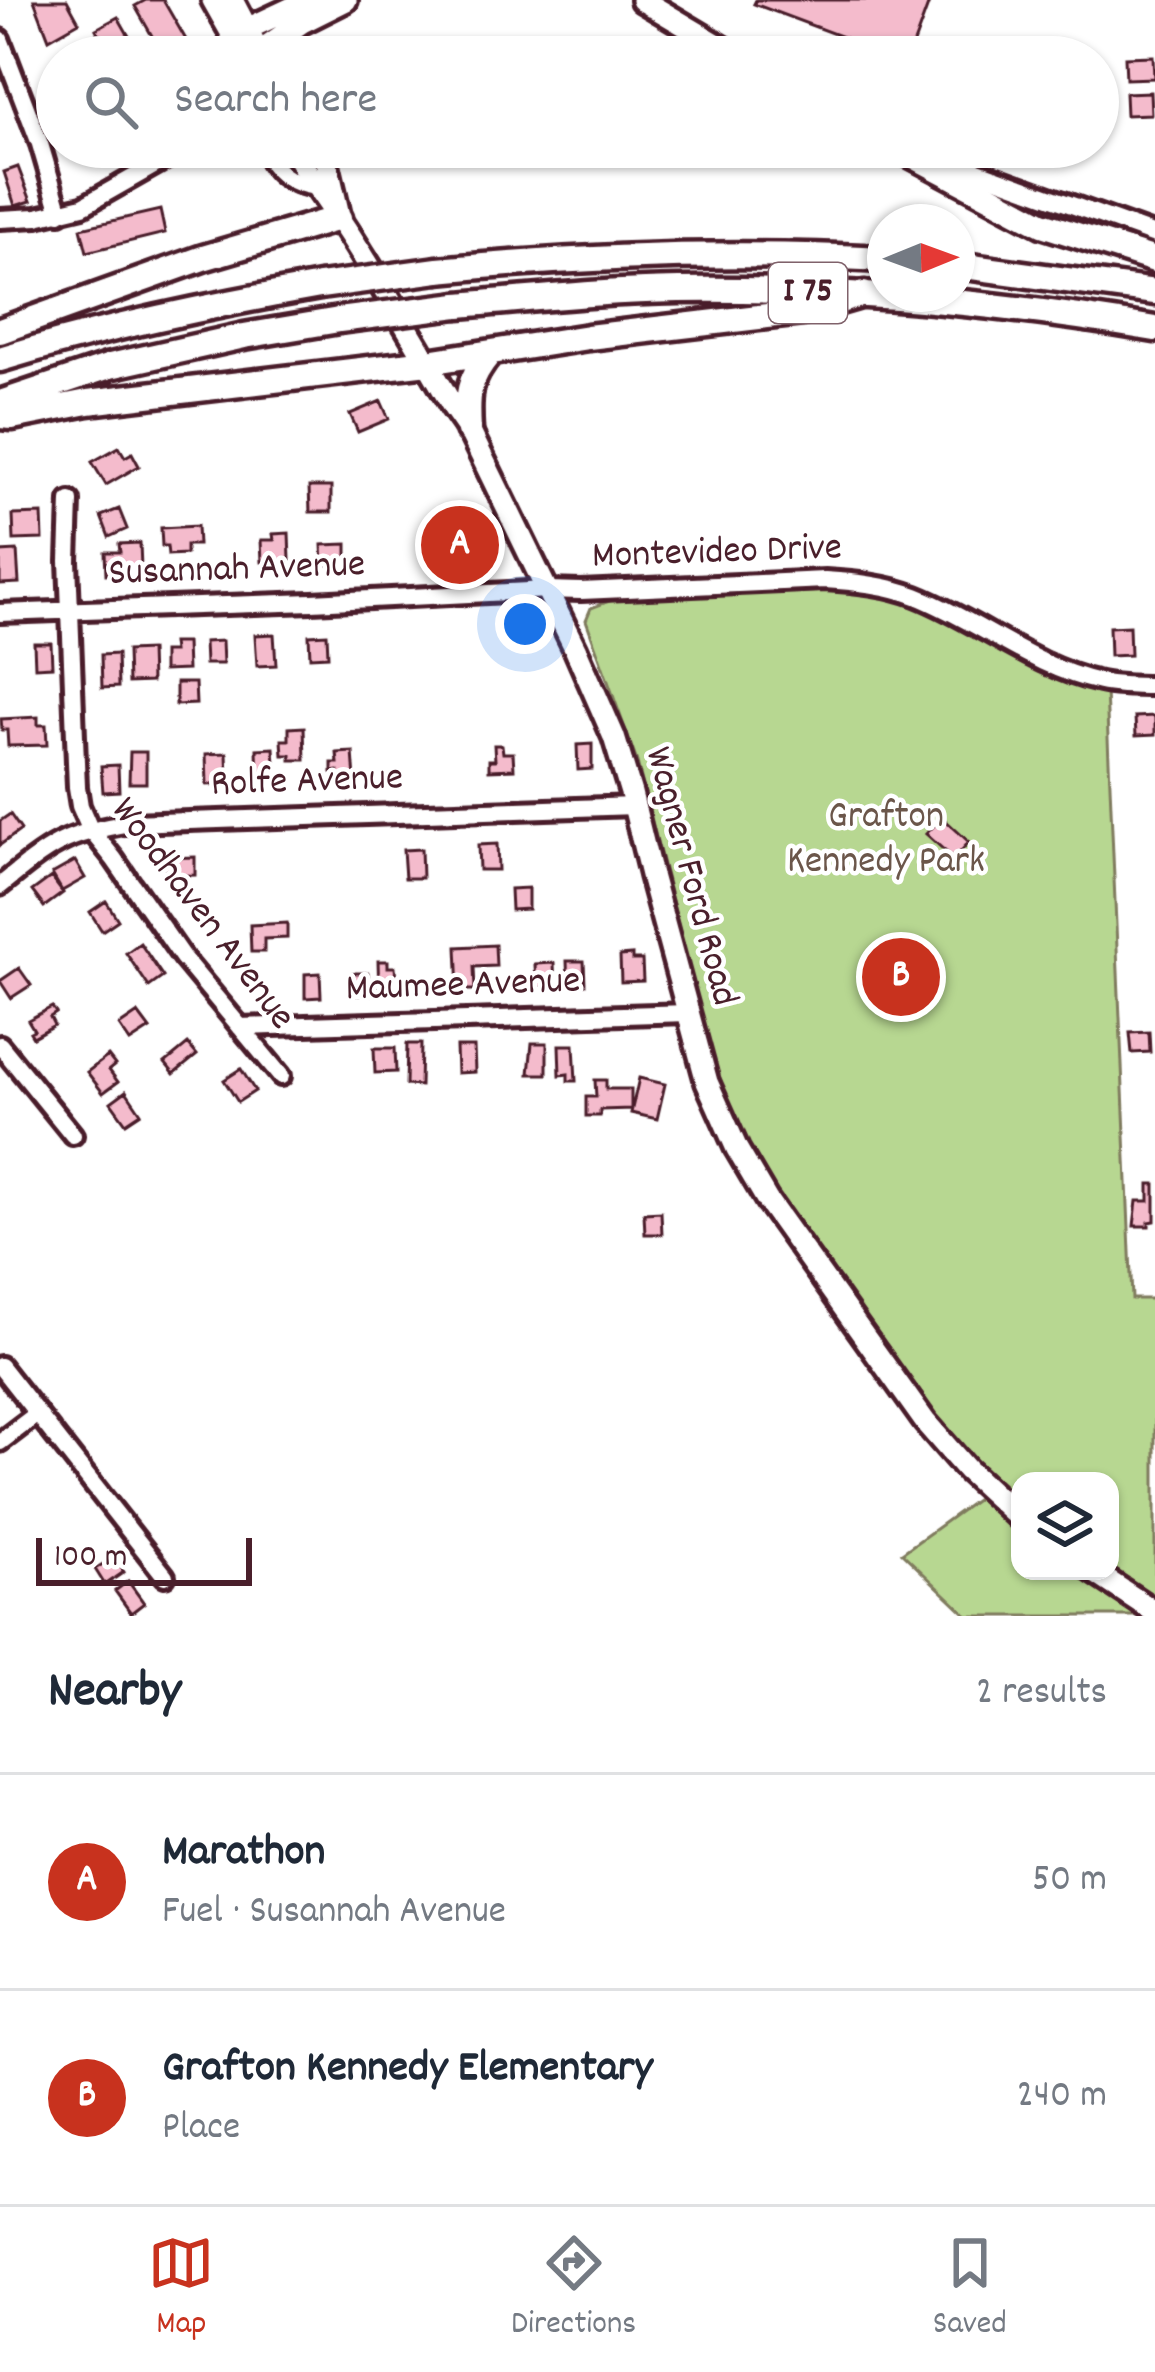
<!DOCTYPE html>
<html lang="en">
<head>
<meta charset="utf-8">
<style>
	:root { --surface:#fff; --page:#f6f6f7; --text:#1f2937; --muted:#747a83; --line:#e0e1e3; --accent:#c8321e }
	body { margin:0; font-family:Dekko,sans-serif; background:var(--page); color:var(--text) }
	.controls { position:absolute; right:36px; bottom:36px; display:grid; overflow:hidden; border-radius:24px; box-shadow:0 3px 9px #0004 }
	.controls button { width:108px; height:108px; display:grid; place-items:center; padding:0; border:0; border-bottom:3px solid var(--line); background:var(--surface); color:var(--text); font:60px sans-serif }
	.compass { position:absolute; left:867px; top:204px; width:108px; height:108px; border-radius:50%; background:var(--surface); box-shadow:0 3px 9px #0004; rotate:89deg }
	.scale { position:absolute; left:36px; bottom:30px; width:216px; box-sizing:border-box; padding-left:12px; border:6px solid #4a1f2b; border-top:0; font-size:33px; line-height:42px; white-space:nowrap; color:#4a1f2b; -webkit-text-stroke:9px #fff; paint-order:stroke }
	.you { position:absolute; left:525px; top:624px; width:42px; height:42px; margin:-30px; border:9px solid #fff; border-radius:50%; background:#1a73e8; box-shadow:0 0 0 18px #1a73e833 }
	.badge { display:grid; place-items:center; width:78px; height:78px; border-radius:50%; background:var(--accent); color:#fff; font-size:39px; font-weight:700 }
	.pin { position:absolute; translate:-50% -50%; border:6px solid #fff; box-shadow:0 3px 12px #0006 }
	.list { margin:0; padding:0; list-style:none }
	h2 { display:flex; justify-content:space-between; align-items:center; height:156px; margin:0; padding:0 48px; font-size:51px }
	h2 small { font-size:39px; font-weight:400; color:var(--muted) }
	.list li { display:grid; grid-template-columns:78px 1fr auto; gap:36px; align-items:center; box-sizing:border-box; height:216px; padding:0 48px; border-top:3px solid var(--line) }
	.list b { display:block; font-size:45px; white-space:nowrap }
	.list p { margin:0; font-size:39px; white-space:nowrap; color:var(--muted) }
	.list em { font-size:39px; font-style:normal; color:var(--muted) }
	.icon { flex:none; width:66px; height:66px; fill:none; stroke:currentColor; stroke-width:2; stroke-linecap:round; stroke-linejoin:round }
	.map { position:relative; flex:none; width:1155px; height:1616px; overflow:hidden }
	.search { position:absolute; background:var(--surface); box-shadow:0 3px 9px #0004; left:36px; right:36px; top:36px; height:132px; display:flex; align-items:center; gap:30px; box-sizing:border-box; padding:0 42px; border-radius:66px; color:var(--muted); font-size:45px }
	.sheet { height:588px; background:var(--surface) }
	nav { display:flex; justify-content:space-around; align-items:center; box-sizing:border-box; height:168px; border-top:3px solid var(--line); background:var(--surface); font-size:33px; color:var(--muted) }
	nav a { display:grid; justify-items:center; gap:6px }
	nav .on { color:var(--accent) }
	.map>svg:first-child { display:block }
	.green { fill:#b7d791; stroke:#807b5e; stroke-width:3; fill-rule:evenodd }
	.building { fill:#f4bbcc; stroke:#4a1f2b; stroke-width:3 }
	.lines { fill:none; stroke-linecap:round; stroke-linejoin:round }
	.minor-casing { stroke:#4a1f2b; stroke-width:26 }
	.major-casing { stroke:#4a1f2b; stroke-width:30 }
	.highway-casing { stroke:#4a1f2b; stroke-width:33 }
	.minor { stroke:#fff; stroke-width:16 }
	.major { stroke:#fff; stroke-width:21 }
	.highway { stroke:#fff; stroke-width:24 }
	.highway-bridge-casing { stroke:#4a1f2b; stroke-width:33; stroke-linecap:butt }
	.highway-bridge { stroke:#fff; stroke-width:24 }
	.labels { text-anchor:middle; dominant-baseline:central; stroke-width:9; stroke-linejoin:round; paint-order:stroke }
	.shield { fill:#fff; stroke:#80626b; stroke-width:3 }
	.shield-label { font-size:36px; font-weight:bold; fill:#4a1f2b }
	.street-label { font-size:39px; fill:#4a1f2b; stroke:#fff }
	.park-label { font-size:39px; fill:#6b564a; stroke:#fff }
</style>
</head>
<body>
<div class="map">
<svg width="1155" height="1616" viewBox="0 0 1155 1616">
	<rect width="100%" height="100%" fill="#fff"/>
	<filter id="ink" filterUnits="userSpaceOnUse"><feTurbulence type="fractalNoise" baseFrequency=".00833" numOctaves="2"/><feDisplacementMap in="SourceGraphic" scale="24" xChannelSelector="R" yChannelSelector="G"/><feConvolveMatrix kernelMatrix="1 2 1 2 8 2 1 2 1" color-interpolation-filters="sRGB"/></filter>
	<g filter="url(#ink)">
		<path class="green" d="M 814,588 C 849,590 883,592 917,604 C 981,628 1037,682 1106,691 L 1132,1299 L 1155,1299 L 1155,1616 L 968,1616 L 902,1553 L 995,1486 L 908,1382 L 777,1194 L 748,1144 L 727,1099 L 707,1039 L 637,762 L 586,620 L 591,608 L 617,598 ZM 1020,1481 L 1110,1481 L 1110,1571 L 1020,1571 Z"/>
		<path class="building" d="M 34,0 L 67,0 L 79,22 L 49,39 Z
			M 146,0 L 163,0 L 196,57 L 164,57 L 135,6 Z
			M 756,0 L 930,0 L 909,57 L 896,57 L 754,4 Z
			M 118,17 L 141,57 L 112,57 L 96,29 Z
			M 1153,56 L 1154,78 L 1126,79 L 1125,57 Z
			M 1150,92 L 1151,114 L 1126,115 L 1125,93 Z
			M 18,167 L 31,201 L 15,206 L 4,172 Z
			M 160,210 L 165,233 L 87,252 L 81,228 Z
			M 381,401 L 389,419 L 358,432 L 350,414 Z
			M 119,447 L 125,457 L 132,453 L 139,466 L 106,485 L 92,462 Z
			M 309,487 L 331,487 L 331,512 L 310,512 Z
			M 119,509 L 127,529 L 109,537 L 101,516 Z
			M 42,514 L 43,539 L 14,540 L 13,515 Z
			M 197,526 L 198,545 L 186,545 L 186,554 L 168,555 L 167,546 L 162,546 L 161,528 Z
			M 289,533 L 290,560 L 262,562 L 261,540 L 274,540 L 273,534 Z
			M 140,543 L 141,568 L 134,568 L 134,573 L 106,574 L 105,552 L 120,552 L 119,544 Z
			M 347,544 L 347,564 L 323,565 L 322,545 Z
			M 17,551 L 19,583 L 0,584 L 0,552 Z
			M 1129,626 L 1130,655 L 1110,656 L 1109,627 Z
			M 274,634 L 276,665 L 257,666 L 255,635 Z
			M 327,634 L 328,656 L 310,657 L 309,635 Z
			M 222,641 L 223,664 L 205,664 L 204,642 Z
			M 34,643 L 51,643 L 52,666 L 35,667 Z
			M 172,643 L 186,643 L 187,670 L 163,671 L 163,652 L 173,652 Z
			M 150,650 L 151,682 L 128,683 L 127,651 Z
			M 117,654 L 118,687 L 102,688 L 101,655 Z
			M 176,683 L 195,683 L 196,704 L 176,705 Z
			M 1155,716 L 1155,735 L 1136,736 L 1135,717 Z
			M 38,717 L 38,725 L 46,725 L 47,745 L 8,746 L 7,730 L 2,730 L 1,719 Z
			M 304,727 L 305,760 L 291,760 L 291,755 L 283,755 L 282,740 L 289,740 L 289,728 Z
			M 592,744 L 592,769 L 578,770 L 577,745 Z
			M 494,745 L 502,745 L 503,753 L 513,753 L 514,769 L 489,770 L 489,760 L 495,760 Z
			M 274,748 L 276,780 L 258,781 L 257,749 Z
			M 130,752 L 146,752 L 146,783 L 129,783 Z
			M 353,752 L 355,780 L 339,780 L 338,771 L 332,772 L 332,763 L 338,763 L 337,753 Z
			M 227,753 L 228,784 L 207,785 L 206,754 Z
			M 118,765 L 119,791 L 103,792 L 101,766 Z
			M 10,814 L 21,830 L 0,845 L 0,821 Z
			M 942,817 L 969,842 L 954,859 L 926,834 Z
			M 497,844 L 498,870 L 479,870 L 478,845 Z
			M 421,849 L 422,878 L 405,878 L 403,850 Z
			M 195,857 L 195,875 L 164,876 L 164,858 Z
			M 75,861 L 85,878 L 62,891 L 52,874 Z
			M 51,877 L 63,893 L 44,907 L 32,891 Z
			M 528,888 L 528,909 L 511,910 L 510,889 Z
			M 106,901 L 118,920 L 102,931 L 90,912 Z
			M 287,923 L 287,938 L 264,939 L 264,952 L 251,952 L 250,925 Z
			M 140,943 L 163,977 L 149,987 L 126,953 Z
			M 495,945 L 496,966 L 474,967 L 475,990 L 459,990 L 457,947 Z
			M 632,955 L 632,960 L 642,960 L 643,981 L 621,982 L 620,956 Z
			M 378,961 L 388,961 L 388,967 L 395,967 L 397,992 L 379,993 Z
			M 567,961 L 584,961 L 585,984 L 568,985 Z
			M 554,963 L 555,987 L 536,988 L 535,964 Z
			M 19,968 L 31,985 L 11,998 L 0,981 Z
			M 320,973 L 321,997 L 305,998 L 305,974 Z
			M 351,973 L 368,973 L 369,995 L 352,995 Z
			M 52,1007 L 56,1013 L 50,1017 L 54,1025 L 33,1037 L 30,1032 L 34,1030 L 28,1020 Z
			M 138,1013 L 150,1029 L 130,1042 L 119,1026 Z
			M 1149,1032 L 1150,1052 L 1132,1053 L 1130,1033 Z
			M 532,1043 L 547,1043 L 547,1074 L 529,1074 Z
			M 188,1044 L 197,1055 L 174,1074 L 165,1063 Z
			M 407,1044 L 421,1044 L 420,1086 L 406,1085 Z
			M 559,1045 L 574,1045 L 576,1081 L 568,1081 L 568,1074 L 560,1075 Z
			M 456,1047 L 474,1047 L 475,1072 L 457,1073 Z
			M 374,1048 L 395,1048 L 396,1072 L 375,1073 Z
			M 108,1056 L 115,1065 L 109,1070 L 118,1082 L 103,1093 L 87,1072 Z
			M 241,1069 L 255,1091 L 238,1102 L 224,1080 Z
			M 639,1078 L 665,1084 L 657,1119 L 631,1113 Z
			M 595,1080 L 606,1080 L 606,1089 L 631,1089 L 631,1109 L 600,1110 L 600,1116 L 586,1116 L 586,1097 L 596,1097 Z
			M 126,1091 L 141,1113 L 126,1123 L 111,1102 Z
			M 1149,1184 L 1155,1184 L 1155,1221 L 1149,1222 L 1149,1226 L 1134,1226 L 1137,1201 L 1149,1201 Z
			M 661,1212 L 662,1234 L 645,1234 L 644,1213 Z
			M 114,1557 L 124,1572 L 105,1585 L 95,1569 Z
			M 128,1581 L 144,1603 L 131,1613 L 115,1591 Z"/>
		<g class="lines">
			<g class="minor-casing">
				<path id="minor" d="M 0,39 L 40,144 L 60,213
					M 263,147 C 275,173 287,183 316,187
					M 925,152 L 1155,235
					M 0,219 L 37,217 L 83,206 L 187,147
					M 70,501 L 68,561 L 77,787 L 80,806 L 90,829 L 114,859 L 183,958 L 281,1076
					M 0,613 L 312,602 L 547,590 L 581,591 L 825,580 C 856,582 887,585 916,596 C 979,621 1032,667 1100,682 C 1117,686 1137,686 1155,686
					M 0,886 C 50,845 65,833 131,823 L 635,806
					M 240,1027 L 688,1013
					M 0,1045 L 73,1135
					M 0,1366 L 165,1576
					M 0,1442 L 37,1414"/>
			</g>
			<g class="major-casing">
				<path id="major" d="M 213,0 L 245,57
					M 232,0 L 254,42
					M 642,0 L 738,57
					M 247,29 L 294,7 L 329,0
					M 260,51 L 302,22 L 346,0
					M 292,147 C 310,180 333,208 353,240 C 388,295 421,351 453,407 L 469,430 L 575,648 L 614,737 L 631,793 L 651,875 L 707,1082 L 737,1149 L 767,1200 L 926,1423 L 967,1470 L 1020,1519
					M 323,147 L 338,211
					M 1093,1571 L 1155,1612"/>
			</g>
			<g class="highway-casing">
				<path id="highway" d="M 897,147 L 1042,224 L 1155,260
					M 957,265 L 1155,292
					M 438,270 C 587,256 736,251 885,259
					M 458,305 C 532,299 605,291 679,290 C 839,288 997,302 1155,329
					M 0,331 L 203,258 L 339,218
					M 0,359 C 105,327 212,305 320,286
					M 0,403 L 110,366 L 244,336 L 339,320
					M 0,416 L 12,417 L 88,402 L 428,362 L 588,337 L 802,312 L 864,294
					M 469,430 C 467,395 467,380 490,353"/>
			</g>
			<use href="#minor" class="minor"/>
			<use href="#major" class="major"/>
			<use href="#highway" class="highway"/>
			<g class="highway-bridge-casing">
				<path id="highway-bridge" d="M 320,286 L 438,270
					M 339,320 L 458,305"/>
			</g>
			<use href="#highway-bridge" class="highway-bridge"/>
		</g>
	</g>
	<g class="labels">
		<rect class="shield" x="769" y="263" width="78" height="60" rx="9"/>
		<g class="shield-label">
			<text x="808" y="293">I 75</text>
		</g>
		<g class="street-label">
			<text transform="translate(717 554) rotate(-2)">Montevideo Drive</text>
			<text transform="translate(237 571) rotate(-2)">Susannah Avenue</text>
			<text transform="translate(307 783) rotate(-2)">Rolfe Avenue</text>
			<text transform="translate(689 877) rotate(75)">Wagner Ford Road</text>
			<text transform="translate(201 915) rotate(53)">Woodhaven Avenue</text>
			<text transform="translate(463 987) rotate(-2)">Maumee Avenue</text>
		</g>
		<g class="park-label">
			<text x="886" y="818">Grafton<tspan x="886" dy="45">Kennedy Park</tspan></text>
		</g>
	</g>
</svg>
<div class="controls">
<button><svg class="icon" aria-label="layers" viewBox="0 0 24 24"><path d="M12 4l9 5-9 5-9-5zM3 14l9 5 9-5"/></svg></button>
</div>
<svg class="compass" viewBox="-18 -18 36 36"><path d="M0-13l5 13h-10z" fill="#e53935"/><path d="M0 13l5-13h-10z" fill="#747a83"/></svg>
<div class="scale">100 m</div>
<div class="you"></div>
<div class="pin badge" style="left:460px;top:545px">A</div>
<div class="pin badge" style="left:901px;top:977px">B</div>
<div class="search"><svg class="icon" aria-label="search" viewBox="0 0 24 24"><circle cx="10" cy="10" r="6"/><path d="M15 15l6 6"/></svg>Search here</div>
</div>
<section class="sheet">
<h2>Nearby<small>2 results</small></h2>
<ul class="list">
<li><span class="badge">A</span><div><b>Marathon</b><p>Fuel · Susannah Avenue</p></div><em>50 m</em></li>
<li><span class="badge">B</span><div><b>Grafton Kennedy Elementary</b><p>Place</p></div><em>240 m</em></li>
</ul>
</section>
<nav>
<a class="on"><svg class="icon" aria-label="map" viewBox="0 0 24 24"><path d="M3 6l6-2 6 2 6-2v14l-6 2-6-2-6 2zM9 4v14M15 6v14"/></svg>Map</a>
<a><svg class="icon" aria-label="directions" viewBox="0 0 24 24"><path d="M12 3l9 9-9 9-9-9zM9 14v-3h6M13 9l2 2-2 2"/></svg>Directions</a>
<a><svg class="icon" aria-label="saved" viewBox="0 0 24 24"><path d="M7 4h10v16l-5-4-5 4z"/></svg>Saved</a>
</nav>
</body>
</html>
